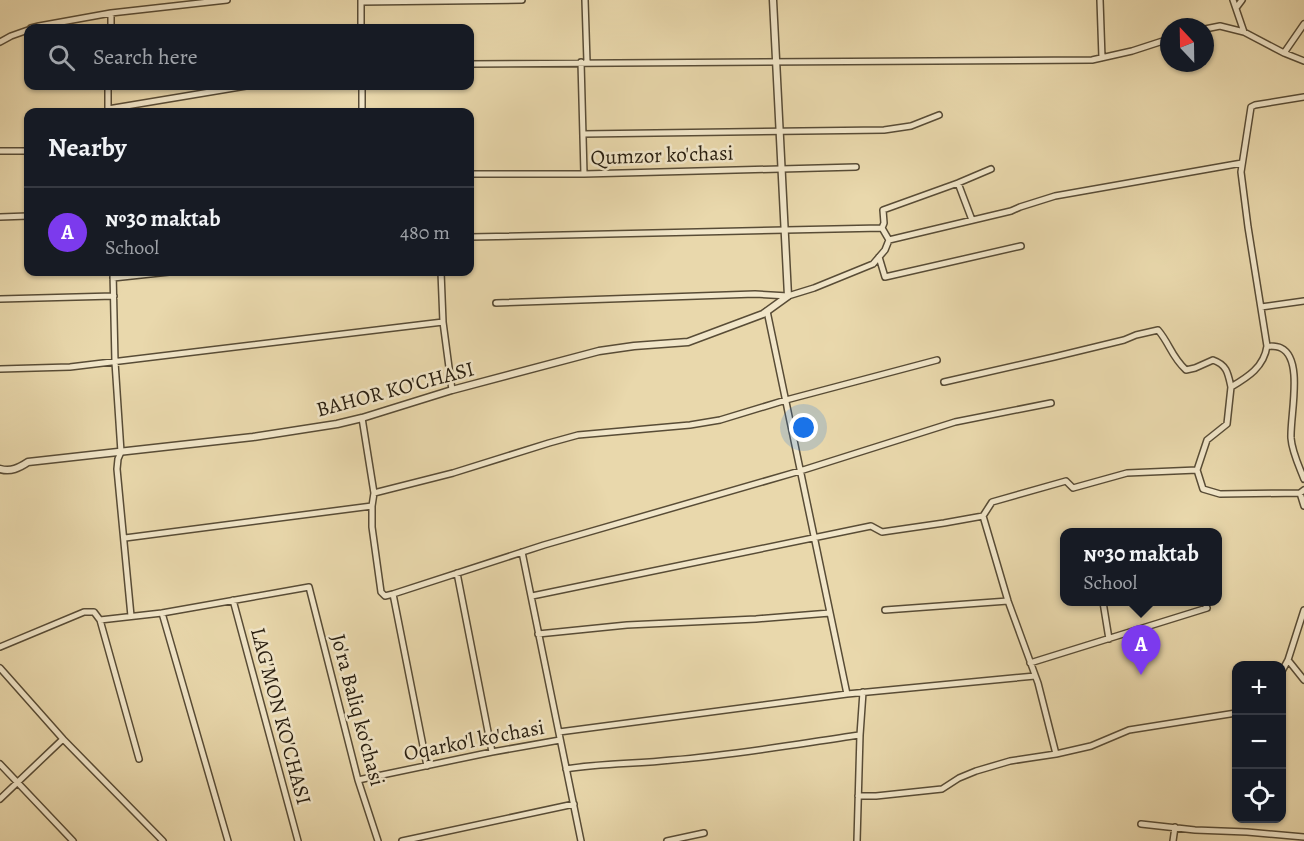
<!DOCTYPE html>
<html lang="en">
<head>
<meta charset="utf-8">
<style>
	:root { --surface:#171b24; --page:#242831; --text:#f1f3f6; --muted:#9ea1a6; --line:#363941; --accent:#7c3aed }
	body { margin:0; font-family:Alegreya,serif; background:var(--page); color:var(--text) }
	.controls { position:absolute; right:18px; bottom:18px; display:grid; overflow:hidden; border-radius:12px; box-shadow:0 2px 4px #0004 }
	.controls button { width:54px; height:54px; display:grid; place-items:center; padding:0; border:0; border-bottom:2px solid var(--line); background:var(--surface); color:var(--text); font:30px sans-serif }
	.compass { position:absolute; left:1160px; top:18px; width:54px; height:54px; border-radius:50%; background:var(--surface); box-shadow:0 2px 4px #0004; rotate:338deg }
	.you { position:absolute; left:804px; top:428px; width:21px; height:21px; margin:-15px; border:4px solid #fff; border-radius:50%; background:#1a73e8; box-shadow:0 0 0 9px #1a73e833 }
	.badge { display:grid; place-items:center; width:39px; height:39px; border-radius:50%; background:var(--accent); color:#fff; font-size:20px; font-weight:700 }
	.pin { position:absolute; translate:-50% -50px; filter:drop-shadow(0 2px 3px #0008) }
	.pin::after { content:''; position:absolute; top:32px; width:21px; height:18px; background:inherit; clip-path:polygon(0 0,100% 0,50% 100%) }
	.popup { position:absolute; left:1060px; top:528px; width:162px; height:78px; box-sizing:border-box; display:grid; place-content:center; border-radius:12px; background:var(--surface); filter:drop-shadow(0 2px 4px #0005); font-size:20px; white-space:nowrap; color:var(--muted) }
	.popup b { font-size:22px; color:var(--text) }
	.popup::after { content:''; position:absolute; left:50%; top:100%; margin-left:-12px; border:12px solid transparent; border-top-color:var(--surface) }
	.list { margin:0; padding:0; list-style:none }
	h2 { display:flex; justify-content:space-between; align-items:center; height:78px; margin:0; padding:0 24px; font-size:26px }
	h2 small { font-size:20px; font-weight:400; color:var(--muted) }
	.list li { display:grid; grid-template-columns:39px 1fr auto; gap:18px; align-items:center; box-sizing:border-box; height:90px; padding:0 24px; border-top:2px solid var(--line) }
	.list b { display:block; font-size:22px; white-space:nowrap }
	.list p { margin:0; font-size:20px; white-space:nowrap; color:var(--muted) }
	.list em { font-size:20px; font-style:normal; color:var(--muted) }
	.icon { flex:none; width:33px; height:33px; fill:none; stroke:currentColor; stroke-width:2; stroke-linecap:round; stroke-linejoin:round }
	.map { position:relative; flex:none; width:1304px; height:841px; overflow:hidden }
	.search { position:absolute; background:var(--surface); box-shadow:0 2px 4px #0004; left:24px; top:24px; width:450px; height:66px; display:flex; align-items:center; gap:15px; box-sizing:border-box; padding:0 21px; border-radius:12px; color:var(--muted); font-size:22px }
	.panel { position:absolute; background:var(--surface); box-shadow:0 2px 4px #0004; left:24px; top:108px; width:450px; height:168px; border-radius:12px }
	.map>svg:first-child { display:block }
	.lines { fill:none; stroke-linecap:round; stroke-linejoin:round }
	.minor-casing { stroke:#584c36; stroke-width:8 }
	.tertiary-casing { stroke:#584c36; stroke-width:9 }
	.minor { stroke:#f1e6c9; stroke-width:5 }
	.tertiary { stroke:#f1e6c9; stroke-width:6 }
	.labels { text-anchor:middle; dominant-baseline:central; stroke-width:5; stroke-linejoin:round; paint-order:stroke }
	.street-label { font-size:21px; fill:#271d0f; stroke:#f1e6c9 }
</style>
</head>
<body>
<div class="map">
<svg width="1304" height="841" viewBox="0 0 1304 841">
	<rect width="100%" height="100%" fill="#e9d8ac"/>
	<filter id="stains"><feTurbulence type="fractalNoise" baseFrequency=".00333" numOctaves="4"/><feColorMatrix values="0 0 0 0 .2 0 0 0 0 .09 0 0 0 0 .02 0 0 0 .5 -.17"/></filter>
	<radialGradient id="worn" r=".72"><stop offset=".6" stop-color="#630" stop-opacity="0"/><stop offset="1" stop-color="#630" stop-opacity=".3"/></radialGradient>
	<g class="lines">
		<g class="minor-casing">
			<path id="minor" d="M 361,0 L 361,28
				M 585,0 L 587,62
				M 1100,0 L 1102,58
				M 1233,0 L 1244,32
				M 361,2 L 522,0
				M 1236,8 L 1242,0
				M 31,28 L 39,26 L 111,13 L 227,0
				M 111,28 L 111,13
				M 1205,29 L 1220,26 L 1244,32 L 1284,53 L 1304,61
				M 0,42 L 11,36 L 28,30
				M 1284,53 L 1304,24
				M 581,62 L 584,174
				M 470,64 L 1092,60 L 1132,51 L 1169,39
				M 362,86 L 362,112
				M 1304,97 L 1255,105 L 1251,107 L 1241,172 L 1248,227 L 1267,346 C 1264,367 1248,377 1231,387 L 1227,424 L 1207,440 L 1197,470 L 1203,489 L 1220,494 L 1300,493 L 1304,490
				M 108,109 L 246,86
				M 108,111 L 108,86
				M 583,134 L 884,130 L 911,126 L 939,115
				M 0,151 L 28,151
				M 470,174 L 584,174 L 856,167
				M 958,183 L 972,220
				M 0,217 L 28,216
				M 470,237 L 882,228
				M 889,240 L 1011,211 L 1020,207 L 1055,196 L 1242,163
				M 879,257 L 885,277 L 1021,246
				M 113,272 L 115,362 L 121,452 L 118,459 L 117,469 L 131,616
				M 441,272 L 443,322 L 452,390
				M 113,278 L 169,272
				M 0,299 L 114,296
				M 496,303 L 755,294 L 788,296 L 814,288 L 873,264 L 885,250 L 889,240 L 882,228 L 884,223 L 883,210 L 958,183 L 991,169
				M 1261,307 L 1304,301
				M 767,311 L 847,694
				M 1267,346 C 1271,346 1277,346 1281,348 C 1304,359 1290,415 1291,438 C 1292,452 1299,466 1304,479
				M 0,369 L 70,367 L 443,322
				M 944,382 L 1054,357 L 1124,340 L 1136,335 L 1158,330 C 1170,344 1171,356 1186,370 L 1195,368 L 1213,360 C 1227,365 1228,373 1231,387
				M 362,418 L 374,493 L 372,506 L 372,527 L 381,592 L 385,596 L 393,594 L 544,545 L 800,471 L 955,422 L 1051,403
				M 374,493 L 453,473 L 549,443 L 578,435 L 690,425 L 720,420 L 786,400 L 937,360
				M 1300,493 L 1304,506
				M 983,516 L 1008,601 L 1038,683 L 1056,754
				M 125,538 L 372,506
				M 522,552 L 581,841
				M 457,573 L 492,752
				M 393,594 L 427,766
				M 532,596 L 871,526 L 882,532 L 944,523 L 983,516 L 992,502 L 1066,481 L 1073,488 L 1127,473 L 1197,470
				M 233,600 L 298,841
				M 1103,602 L 1109,639
				M 885,610 L 1008,601
				M 162,613 L 228,841
				M 100,620 L 162,613 L 309,587 L 358,780 L 378,841
				M 538,634 L 627,625 L 756,619 L 830,613
				M 0,647 L 84,612 L 94,612 L 100,620 L 139,759
				M 1288,660 L 1304,680
				M 1030,663 L 1207,608 L 1204,602
				M 0,668 L 63,739
				M 1282,671 L 1288,660 L 1304,610
				M 559,732 L 847,694 L 1035,676
				M 0,764 L 73,841
				M 566,769 C 602,763 637,764 672,760 C 735,755 797,744 860,735
				M 358,780 L 492,752 L 560,740
				M 858,796 L 876,796 L 942,789 L 959,778 L 976,771 L 1010,761 L 1056,754 L 1091,746 L 1129,730 L 1236,713
				M 0,799 L 63,739 L 163,841
				M 1141,824 L 1195,830 L 1247,832 L 1304,837
				M 402,841 L 574,804
				M 667,841 L 704,833
				M 857,841 L 860,735 L 863,692
				M 1173,841 L 1175,827"/>
		</g>
		<g class="tertiary-casing">
			<path id="tertiary" d="M 0,469 C 11,472 19,468 28,462 L 253,437 L 337,424 L 362,418 L 452,390 L 599,351 L 634,346 L 688,342 L 763,314 L 788,296 L 773,0"/>
		</g>
		<use href="#minor" class="minor"/>
		<use href="#tertiary" class="tertiary"/>
	</g>
	<g class="labels">
		<g class="street-label">
			<text transform="translate(662 155) rotate(-2)">Qumzor ko'chasi</text>
			<text transform="translate(395 389) rotate(-15)">BAHOR KO'CHASI</text>
			<text transform="translate(358 710) rotate(75)">Jo'ra Baliq ko'chasi</text>
			<text transform="translate(281 716) rotate(75)">LAG'MON KO'CHASI</text>
			<text transform="translate(474 740) rotate(-11)">Oqarko'l ko'chasi</text>
		</g>
	</g>
	<rect width="100%" height="100%" filter="url(#stains)"/>
	<rect width="100%" height="100%" fill="url(#worn)"/>
</svg>
<div class="controls">
<button>+</button>
<button>−</button>
<button><svg class="icon" aria-label="locate" viewBox="0 0 24 24"><circle cx="12" cy="12" r="6"/><path d="M12 2v4M12 18v4M2 12h4M18 12h4"/></svg></button>
</div>
<svg class="compass" viewBox="-18 -18 36 36"><path d="M0-13l5 13h-10z" fill="#e53935"/><path d="M0 13l5-13h-10z" fill="#9ea1a6"/></svg>
<div class="you"></div>
<div class="pin badge" style="left:1141px;top:675px">A</div>
<div class="popup"><b>№30 maktab</b>School</div>
<div class="search"><svg class="icon" aria-label="search" viewBox="0 0 24 24"><circle cx="10" cy="10" r="6"/><path d="M15 15l6 6"/></svg>Search here</div>
<section class="panel">
<h2>Nearby<small></small></h2>
<ul class="list">
<li><span class="badge">A</span><div><b>№30 maktab</b><p>School</p></div><em>480 m</em></li>
</ul>
</section>
</div>
</body>
</html>
